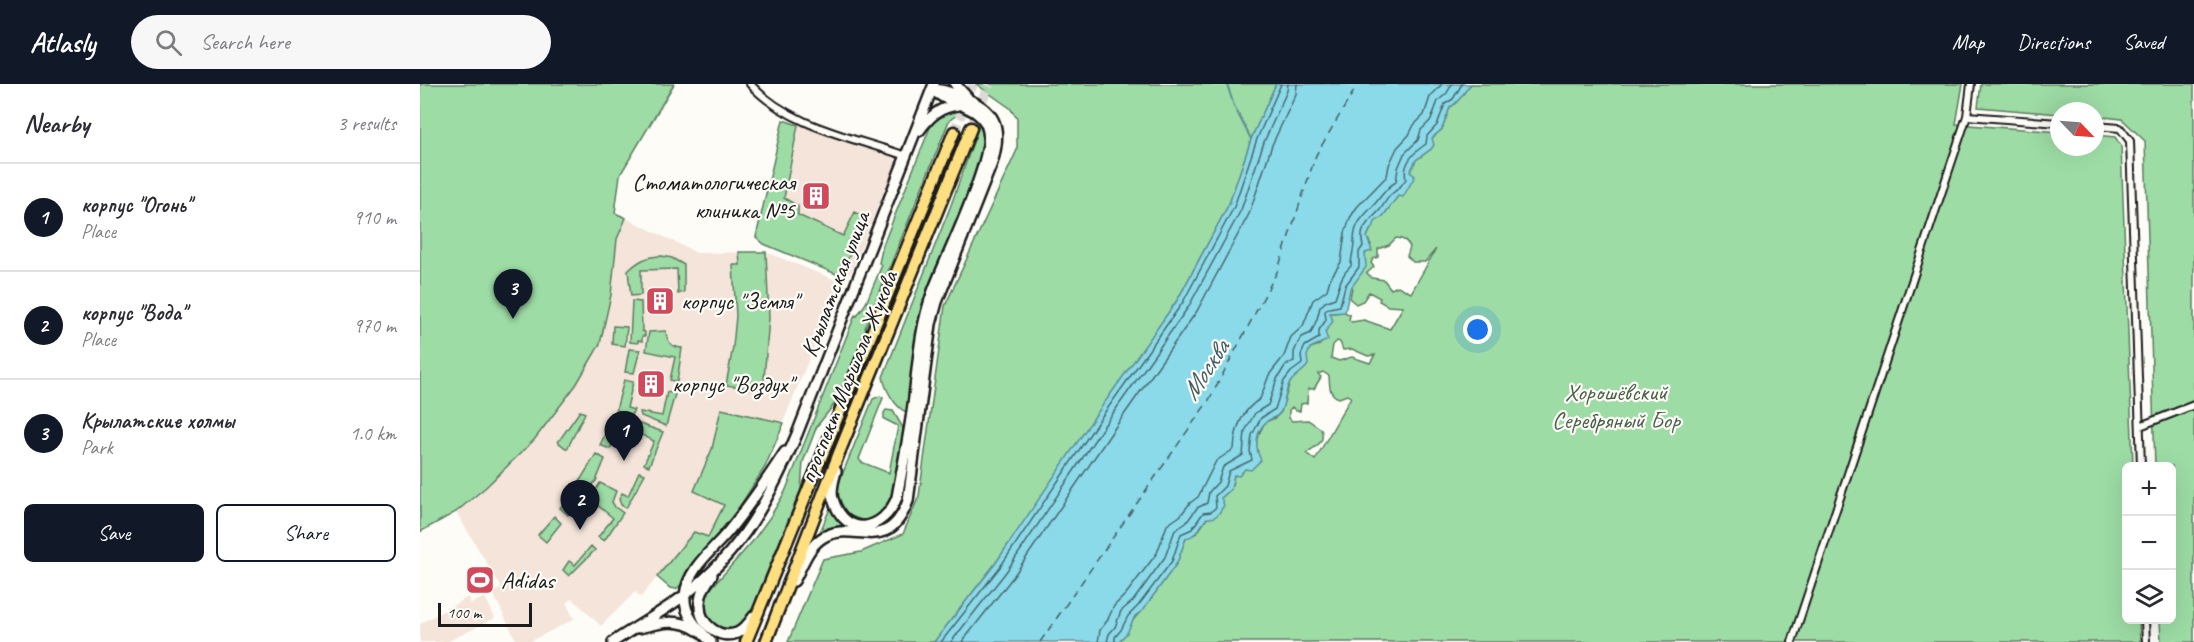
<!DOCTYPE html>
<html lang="en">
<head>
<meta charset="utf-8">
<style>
	:root { --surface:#fff; --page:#f7f7f7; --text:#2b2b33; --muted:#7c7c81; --line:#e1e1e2; --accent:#111827 }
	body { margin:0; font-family:Caveat,sans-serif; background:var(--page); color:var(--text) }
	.controls { position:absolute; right:18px; bottom:18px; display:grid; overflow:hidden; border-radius:9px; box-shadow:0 6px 24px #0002 }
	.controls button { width:54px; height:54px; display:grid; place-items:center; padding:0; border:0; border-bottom:2px solid var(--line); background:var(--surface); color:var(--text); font:30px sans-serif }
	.compass { position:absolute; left:1630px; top:18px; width:54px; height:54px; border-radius:50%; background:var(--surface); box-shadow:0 6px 24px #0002; rotate:115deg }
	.scale { position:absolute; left:18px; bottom:15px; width:94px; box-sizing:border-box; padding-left:6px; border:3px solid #1c1c1c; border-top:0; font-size:16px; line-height:21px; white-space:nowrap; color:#1c1c1c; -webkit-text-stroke:4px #fdfcf7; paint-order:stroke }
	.you { position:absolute; left:1058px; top:246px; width:21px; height:21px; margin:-15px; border:4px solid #fff; border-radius:50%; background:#1a73e8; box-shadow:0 0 0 9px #1a73e833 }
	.badge { display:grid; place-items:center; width:39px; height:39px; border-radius:50%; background:var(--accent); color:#fff; font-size:20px; font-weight:700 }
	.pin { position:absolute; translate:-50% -50px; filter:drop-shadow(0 2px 3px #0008) }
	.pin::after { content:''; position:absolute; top:32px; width:21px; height:18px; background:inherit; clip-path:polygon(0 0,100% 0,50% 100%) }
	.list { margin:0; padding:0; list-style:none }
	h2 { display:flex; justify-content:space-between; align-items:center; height:78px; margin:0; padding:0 24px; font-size:26px }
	h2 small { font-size:20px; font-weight:400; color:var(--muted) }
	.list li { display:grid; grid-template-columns:39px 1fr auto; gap:18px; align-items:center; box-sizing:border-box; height:108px; padding:0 24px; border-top:2px solid var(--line) }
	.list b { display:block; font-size:22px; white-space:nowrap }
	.list p { margin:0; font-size:20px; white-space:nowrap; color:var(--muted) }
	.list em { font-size:20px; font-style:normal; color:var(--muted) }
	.actions { display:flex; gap:12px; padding:18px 24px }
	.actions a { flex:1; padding:14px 0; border:2px solid var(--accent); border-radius:9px; text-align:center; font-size:21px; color:var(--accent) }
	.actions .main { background:var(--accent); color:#fff }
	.icon { flex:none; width:33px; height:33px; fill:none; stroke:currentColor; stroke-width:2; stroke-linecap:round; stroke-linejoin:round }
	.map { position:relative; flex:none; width:1774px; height:558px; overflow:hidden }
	header { display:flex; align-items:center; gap:36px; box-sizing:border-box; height:84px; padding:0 30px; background:var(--accent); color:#fff }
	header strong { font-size:28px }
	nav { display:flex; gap:33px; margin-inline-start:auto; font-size:21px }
	.search { width:420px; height:54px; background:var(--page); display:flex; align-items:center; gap:15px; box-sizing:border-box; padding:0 21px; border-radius:33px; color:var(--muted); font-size:22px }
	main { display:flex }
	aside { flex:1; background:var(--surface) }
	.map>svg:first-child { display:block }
	.built { fill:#f4e4d9 }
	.green { fill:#9ddca5; stroke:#5c7c60; stroke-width:1.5; fill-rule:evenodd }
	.water { fill:#8bdae9; stroke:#5f8e97; stroke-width:1.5 }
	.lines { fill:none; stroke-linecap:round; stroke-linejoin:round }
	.shore { stroke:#48686e; stroke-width:1.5 }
	.stream { stroke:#5f8e97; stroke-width:2 }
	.ferry { stroke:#435e64; stroke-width:1.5; stroke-dasharray:8 6; stroke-linecap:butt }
	.primary-tunnel { stroke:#dbdad6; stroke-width:10; stroke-dasharray:10 5; stroke-linecap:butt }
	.street-casing { stroke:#1c1c1c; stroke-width:10 }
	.secondary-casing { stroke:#1c1c1c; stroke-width:14 }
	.primary-casing { stroke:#1c1c1c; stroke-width:15 }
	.street { stroke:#fdfcf7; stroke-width:6 }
	.secondary { stroke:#fdfcf7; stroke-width:9 }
	.primary { stroke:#ffdf80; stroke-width:10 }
	.labels { text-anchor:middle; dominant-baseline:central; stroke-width:4.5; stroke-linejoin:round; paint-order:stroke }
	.poi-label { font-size:24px; fill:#1c1c1c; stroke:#fdfcf7; text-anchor:start }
	.street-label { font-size:24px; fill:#1c1c1c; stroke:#fdfcf7 }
	.park-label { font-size:24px; fill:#495f4c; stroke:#fdfcf7 }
	.water-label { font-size:26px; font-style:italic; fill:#435e64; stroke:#fdfcf7 }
</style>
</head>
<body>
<header>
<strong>Atlasly</strong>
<div class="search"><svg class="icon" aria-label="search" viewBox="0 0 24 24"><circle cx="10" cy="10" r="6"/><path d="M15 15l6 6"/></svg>Search here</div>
<nav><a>Map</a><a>Directions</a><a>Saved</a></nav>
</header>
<main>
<aside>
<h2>Nearby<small>3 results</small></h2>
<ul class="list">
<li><span class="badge">1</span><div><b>корпус &quot;Огонь&quot;</b><p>Place</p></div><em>910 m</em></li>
<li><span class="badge">2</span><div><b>корпус &quot;Вода&quot;</b><p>Place</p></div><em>970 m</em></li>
<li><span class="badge">3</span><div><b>Крылатские холмы</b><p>Park</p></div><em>1.0 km</em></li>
</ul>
<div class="actions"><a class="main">Save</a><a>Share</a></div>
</aside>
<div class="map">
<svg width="1774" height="558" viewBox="0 0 1774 558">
	<rect width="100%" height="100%" fill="#fdfcf7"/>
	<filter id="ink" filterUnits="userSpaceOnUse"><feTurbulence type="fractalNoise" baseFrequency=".0167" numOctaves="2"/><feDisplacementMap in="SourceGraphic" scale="12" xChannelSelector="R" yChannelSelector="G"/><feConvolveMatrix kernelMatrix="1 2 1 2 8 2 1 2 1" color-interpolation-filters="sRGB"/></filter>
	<g filter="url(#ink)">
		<path class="built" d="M 363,36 L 476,72 L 476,79 L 430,190 L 421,192 L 344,160 L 336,153 Z
			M 206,134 L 277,169 L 346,168 L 420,198 L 345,383 L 269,485 L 262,500 L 256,505 L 250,504 L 237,493 L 221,513 L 215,508 L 181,542 L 152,514 L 146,519 L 154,535 L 109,558 L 97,558 L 73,509 L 82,504 L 36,428 L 66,403 L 114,356 L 156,301 L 195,181 L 197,155 Z
			M 48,513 L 51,520 L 65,513 L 75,534 L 27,558 L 0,558 L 0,540 Z"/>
		<path class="green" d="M 0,0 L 254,0 L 200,91 L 195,129 L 206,134 L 197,155 L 191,211 L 180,260 L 156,301 L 114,356 L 66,403 L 36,428 L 0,448 Z
			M 556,0 L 856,0 L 832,53 L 809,120 L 758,215 L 575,480 L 514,558 L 368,558 L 403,475 L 441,468 L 483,450 L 499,412 L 525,222 L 597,66 L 597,34 L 590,24 Z
			M 1051,0 L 1543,0 L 1536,40 L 1639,48 L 1639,63 L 1675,63 L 1675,51 L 1695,53 L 1701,62 L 1713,382 L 1706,382 L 1706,536 L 1719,536 L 1720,558 L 698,558 C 709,549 710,535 722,527 L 757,479 L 766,454 L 777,449 L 801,414 L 811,405 L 814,391 L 836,367 L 837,354 L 845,338 L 855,334 L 861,328 L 869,301 L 890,264 L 900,261 L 910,229 L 925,228 L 930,231 L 929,236 L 932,238 L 944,236 L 970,245 L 983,223 L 968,222 L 959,217 L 960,214 L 949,208 L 943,217 L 936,220 L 930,215 C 931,201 942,173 951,161 L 947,153 L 954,138 L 963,132 L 978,112 L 996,76 L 1011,65 L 1012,54 L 1022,45 L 1030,23 C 1040,18 1043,8 1051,0 ZM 976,154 C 983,155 987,156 990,163 L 987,172 L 993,178 L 1005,178 L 1016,165 L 991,209 L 978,202 L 971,205 L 964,196 L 952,194 L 947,189 L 954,183 L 951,179 L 953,175 L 958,173 L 958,165 L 969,161 ZM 917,257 L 920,258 L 923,266 L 932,265 L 948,272 L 955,271 L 950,279 L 932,273 L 919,277 L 911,274 L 913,261 ZM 903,288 L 909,292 C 910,301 908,310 919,314 L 927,311 L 931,313 L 895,376 L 886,369 C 896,362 906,359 901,345 L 888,336 L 872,337 L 869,334 L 869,326 L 872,323 L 876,327 L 880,327 L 881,320 L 887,319 L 888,305 L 894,305 L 901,293 L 898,290 Z
			M 1561,0 L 1774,0 L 1774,558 L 1741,558 L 1740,536 L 1752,536 L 1752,382 L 1735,382 L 1725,57 L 1702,35 L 1675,32 L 1675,27 L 1639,27 L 1639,30 L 1558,23 Z
			M 533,26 L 546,28 L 557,35 C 546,29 538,28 529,37 L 445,244 L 449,245 L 446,250 L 416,318 L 397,342 L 383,378 L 381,406 L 329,534 C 318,545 310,547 295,541 C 284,533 282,522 287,509 L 332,458 L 350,433 L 365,408 L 435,231 L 437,232 L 446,219 L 462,181 L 459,179 L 463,161 L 511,41 C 517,33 524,28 533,26 Z
			M 363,36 L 378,41 L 364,114 L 378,122 L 378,131 L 423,152 L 435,128 L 445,133 L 421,192 L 344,160 L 336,153 Z
			M 560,39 L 564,52 L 564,61 L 542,126 L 509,209 L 488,327 L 486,328 C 475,323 465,305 463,293 L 531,121 Z
			M 319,168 L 346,168 L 349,234 L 343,307 L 306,301 L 313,263 L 316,232 L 313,181 L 320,181 Z
			M 242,172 L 252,174 L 264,181 L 264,208 L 258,210 L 257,185 L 221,186 L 221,211 L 211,212 L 208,187 C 218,177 227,172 242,172 Z
			M 212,217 L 221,218 L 222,247 L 225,248 L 225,252 L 222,252 L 222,257 L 218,256 L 218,259 L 210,258 Z
			M 193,242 L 207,243 L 205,262 L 192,260 Z
			M 246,247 C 247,258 251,263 262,264 L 257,298 L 250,296 L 255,273 L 226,267 L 229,248 Z
			M 209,265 L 220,266 L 214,289 L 205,288 Z
			M 204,296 L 213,298 L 207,324 L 214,326 L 211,331 L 196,326 Z
			M 247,308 L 255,310 L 246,342 L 221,332 L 220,328 L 242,332 Z
			M 460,312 L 463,314 L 439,375 L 441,378 L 469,389 L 478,342 L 464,335 L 464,329 L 466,326 L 473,327 L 486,349 L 470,422 L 455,435 L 442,436 L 431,432 L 425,427 L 418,414 L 418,401 L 453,315 Z
			M 301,325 L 364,339 L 345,383 L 307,442 L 269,485 L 262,500 L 256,505 L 250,504 L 237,493 L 274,448 L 288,453 L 304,421 L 274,407 L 292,365 Z
			M 160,327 L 165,329 L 147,365 L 138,358 Z
			M 194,331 L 243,348 L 229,382 L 224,380 L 234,357 L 202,341 L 190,365 L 180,361 Z
			M 176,370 L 185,375 L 176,397 L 169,404 L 166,403 L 165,404 L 158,400 Z
			M 219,388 L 225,390 L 206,424 L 201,421 L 199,415 L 202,409 L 208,412 Z
			M 180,399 L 196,407 L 192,418 L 195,423 L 203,429 L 184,457 L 178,453 L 193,434 L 170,415 Z
			M 156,405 L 164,411 L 148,431 L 140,424 Z
			M 411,422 L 434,445 L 418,443 L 400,448 Z
			M 134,432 L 141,439 L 126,458 L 118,451 Z
			M 171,462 L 175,466 L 149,492 L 143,486 L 149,477 L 155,481 Z"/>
		<path class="water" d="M 856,0 L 1051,0 C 1043,8 1040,18 1030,23 L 1022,45 L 1012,54 L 1014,61 L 1011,65 L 996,76 L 990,88 L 995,92 L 983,113 L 978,112 L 963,132 L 955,138 L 953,144 L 950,146 L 947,153 L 952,167 L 945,169 L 946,183 L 930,205 L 925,228 L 910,229 L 913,237 L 905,248 L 908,256 L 890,264 L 887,272 L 888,281 C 882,289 874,292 869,300 C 865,309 865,319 861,327 C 858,334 851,333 846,338 C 836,347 834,363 841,376 L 831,386 L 825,385 L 819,392 L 814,391 L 811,405 L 801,414 L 804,421 C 800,428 796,436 787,434 C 780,442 777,452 766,454 L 757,479 L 722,527 L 715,532 L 707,549 L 698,558 L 514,558 L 575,480 L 675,332 L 758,215 L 809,120 L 832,53 Z"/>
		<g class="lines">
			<path class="shore" d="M 521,558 L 580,483 L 680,335 L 763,218 L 814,123 L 837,55 L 861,0
				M 531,558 L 586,488 L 686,339 L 769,222 L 821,126 L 844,58 L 867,7 L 868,0
				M 542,558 L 593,493 L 694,345 L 777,227 L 829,130 L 852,61 L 876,10 L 877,0
				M 678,558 L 680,546 L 687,537 L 694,522 L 706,510 L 737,469 L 747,441 L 760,432 L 770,419 L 778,413 L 796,377 L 814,365 C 815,345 822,326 840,315 L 849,291 L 864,272 L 871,253 L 883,242 L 893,216 L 907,206 L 910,195 L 921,178 L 925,149 L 930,134 L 937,123 L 967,92 L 969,81 L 977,64 L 989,51 L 994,41 L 1004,31 L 1010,13 L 1022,0
				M 687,558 L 689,550 L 695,543 L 701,527 L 713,517 L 745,473 L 755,446 L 766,439 L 777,424 L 787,419 L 789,408 L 798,398 L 803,383 L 823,371 L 825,347 L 835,329 L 848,321 L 857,295 L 865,282 L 874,277 L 874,268 L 878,259 L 882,253 L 891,249 L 897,235 L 900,223 L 905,218 L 915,214 C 920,201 920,192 931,182 C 931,173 934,166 934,158 C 934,140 941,135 953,122 C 961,113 965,104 976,98 L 978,84 L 984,70 L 998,56 L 1001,46 L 1011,36 L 1018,17 L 1027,9 L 1032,0
				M 695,558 L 695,553 L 701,546 L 708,532 L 718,522 L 752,477 L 761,450 L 772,445 L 783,429 L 791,428 L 796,423 L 795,412 L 805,402 L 809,387 L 832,376 L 830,367 L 832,351 L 841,334 L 855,325 L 864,297 L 871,288 L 882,280 L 881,271 L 885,262 L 899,254 L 899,246 L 906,236 L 905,227 L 909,224 L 920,222 L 925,202 L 939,183 L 939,168 L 943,162 C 938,144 949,138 959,127 C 964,121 967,113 974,108 C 980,103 982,102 986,95 C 982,80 994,68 1006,60 L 1007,52 L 1017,41 L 1025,20 L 1033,15 L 1042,0"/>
			<path class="stream" d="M 807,0 L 814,22 L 831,55"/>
			<path class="ferry" d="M 620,558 L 789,316 L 857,188 L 896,71 L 938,0"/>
			<path class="primary-tunnel" d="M 551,44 L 569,0
				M 534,48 L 553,0"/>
			<g class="street-casing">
				<path id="street" d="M 330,0 C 370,43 432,53 486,72
					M 1551,0 L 1547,32 L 1639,39
					M 1675,42 L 1700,44 L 1710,57 L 1721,382
					M 1720,342 L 1774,321
					M 1725,536 L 1726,558
					M 1372,558 L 1547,32"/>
			</g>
			<g class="secondary-casing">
				<path id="secondary" d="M 535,0 L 547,13
					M 499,47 C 510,32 520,23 538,21
					M 416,387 C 414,396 410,406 413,415 C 425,455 464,448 477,413 C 483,380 490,347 494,313 C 498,279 500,243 512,210 C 524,176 574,77 568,47 C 563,20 528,22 512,5
					M 292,491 C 286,500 279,510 280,522 C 280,540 299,556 317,549 C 324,546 329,539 334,532
					M 374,497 C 382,482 388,463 402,454 C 433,434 467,474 488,417 L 511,240 L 517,218 L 572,79 C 583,43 576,25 540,12 C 530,8 522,5 512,5
					M 219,544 C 239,539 258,533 277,546
					M 193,558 C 217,542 243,528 266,510 C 322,467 350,414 377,350 L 514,0
					M 291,558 C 279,546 263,531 265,511 C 268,483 295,465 311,444 C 330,420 348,394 365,368"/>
			</g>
			<g class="primary-casing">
				<path id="primary" d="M 326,558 L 534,48
					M 346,558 L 419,369 L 551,44"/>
			</g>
			<use href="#street" class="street"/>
			<use href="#secondary" class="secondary"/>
			<use href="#primary" class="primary"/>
		</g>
	</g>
	<defs>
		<g id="building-square" transform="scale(1.5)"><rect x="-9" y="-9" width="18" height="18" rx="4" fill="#d1495b" stroke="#fdfcf7"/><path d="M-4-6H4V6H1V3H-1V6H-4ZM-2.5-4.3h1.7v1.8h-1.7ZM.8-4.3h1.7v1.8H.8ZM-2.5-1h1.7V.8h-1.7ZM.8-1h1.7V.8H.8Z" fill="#fff"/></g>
		<g id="stadium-square" transform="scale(1.5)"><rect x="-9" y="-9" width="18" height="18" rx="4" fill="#d1495b" stroke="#fdfcf7"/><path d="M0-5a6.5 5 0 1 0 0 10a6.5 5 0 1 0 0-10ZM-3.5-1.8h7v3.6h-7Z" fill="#fff"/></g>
	</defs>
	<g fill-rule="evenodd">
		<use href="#building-square" x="396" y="112"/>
		<use href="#building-square" x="240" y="217"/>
		<use href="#building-square" x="231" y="300"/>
		<use href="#stadium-square" x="60" y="496"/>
	</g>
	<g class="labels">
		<g class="poi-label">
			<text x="375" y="98" text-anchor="end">Стоматологическая<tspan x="375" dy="28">клиника №5</tspan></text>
			<text x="261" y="217">корпус "Земля"</text>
			<text x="252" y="300">корпус "Воздух"</text>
			<text x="81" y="496">Adidas</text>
		</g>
		<g class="street-label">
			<text transform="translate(415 200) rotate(-69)">Крылатская улица</text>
			<text transform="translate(428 293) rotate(-68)">проспект Маршала Жукова</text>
		</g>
		<g class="park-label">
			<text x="1196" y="308">Хорошёвский<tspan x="1196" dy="28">Серебряный Бор</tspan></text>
		</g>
		<g class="water-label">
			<text transform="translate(785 286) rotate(-57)">Москва</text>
		</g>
	</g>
</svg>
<div class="controls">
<button>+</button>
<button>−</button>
<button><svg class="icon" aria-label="layers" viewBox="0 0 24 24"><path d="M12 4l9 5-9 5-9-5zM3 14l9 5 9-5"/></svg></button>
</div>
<svg class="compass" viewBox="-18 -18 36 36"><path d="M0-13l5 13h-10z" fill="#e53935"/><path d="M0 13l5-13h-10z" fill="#7c7c81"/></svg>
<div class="scale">100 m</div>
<div class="you"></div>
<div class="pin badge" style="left:204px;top:377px">1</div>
<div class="pin badge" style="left:160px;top:446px">2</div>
<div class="pin badge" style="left:93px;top:235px">3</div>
</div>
</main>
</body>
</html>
